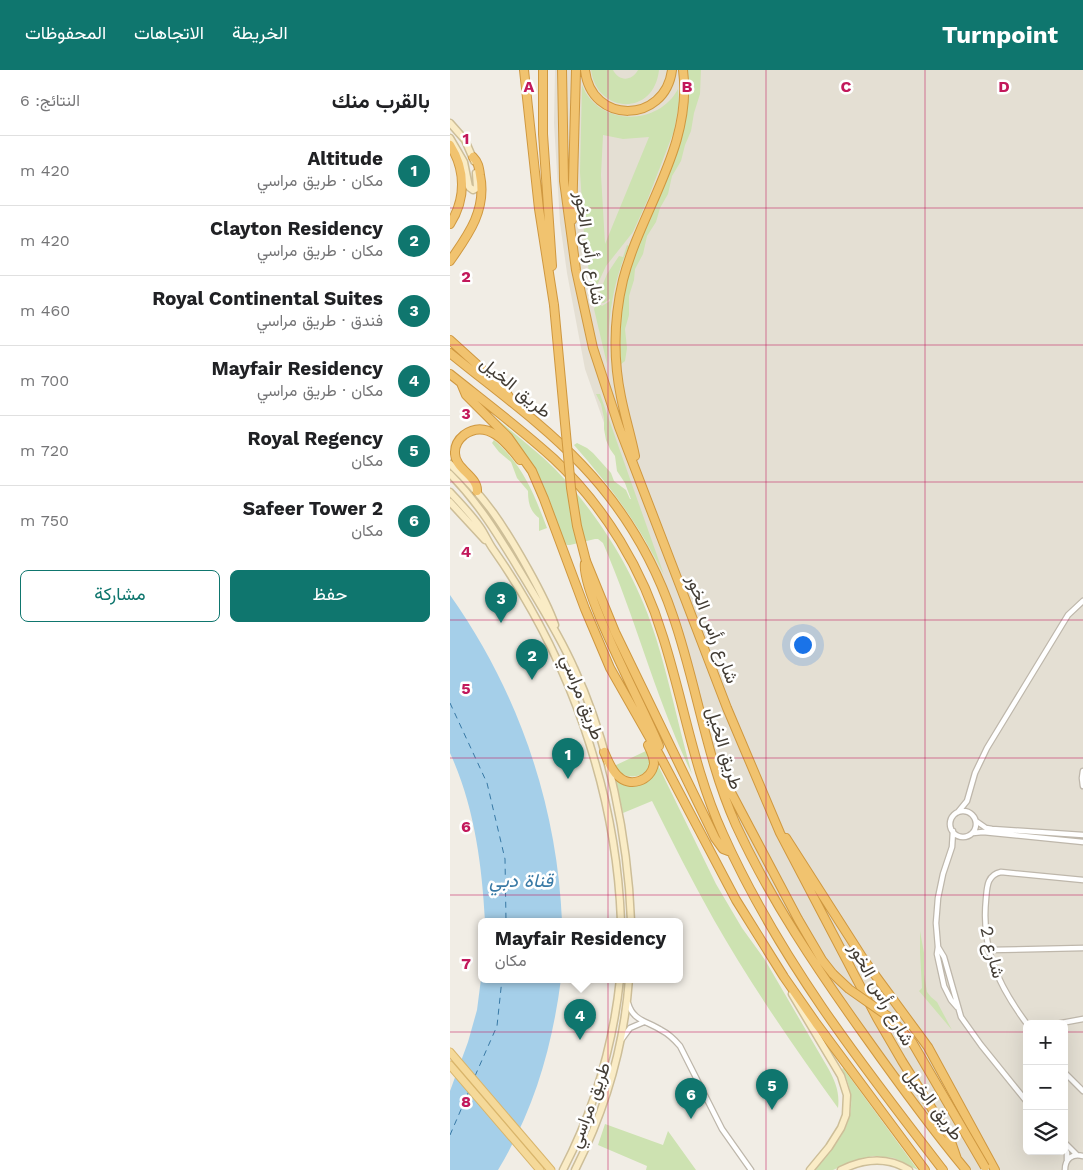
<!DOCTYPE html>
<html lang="ar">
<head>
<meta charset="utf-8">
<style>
	:root { --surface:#fff; --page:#f2f2f2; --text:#202124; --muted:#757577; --line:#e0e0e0; --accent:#0f766e }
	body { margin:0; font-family:"Work Sans",Vazirmatn,sans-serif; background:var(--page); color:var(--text); direction:rtl }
	.controls { position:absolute; right:15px; bottom:15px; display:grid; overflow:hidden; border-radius:8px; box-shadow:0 5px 20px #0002 }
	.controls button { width:45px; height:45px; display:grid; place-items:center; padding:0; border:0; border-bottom:1px solid var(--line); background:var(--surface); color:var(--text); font:25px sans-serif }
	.you { position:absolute; left:352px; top:574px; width:18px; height:18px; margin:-12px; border:4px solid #fff; border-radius:50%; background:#1a73e8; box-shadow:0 0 0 8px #1a73e833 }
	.badge { display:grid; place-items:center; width:32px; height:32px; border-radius:50%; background:var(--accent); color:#fff; font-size:16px; font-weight:700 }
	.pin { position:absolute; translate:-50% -41px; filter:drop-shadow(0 1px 2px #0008) }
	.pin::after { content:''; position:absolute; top:26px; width:18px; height:15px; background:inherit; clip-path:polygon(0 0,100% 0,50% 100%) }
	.popup { position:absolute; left:28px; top:848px; width:205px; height:65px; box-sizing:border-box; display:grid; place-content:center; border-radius:8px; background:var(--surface); filter:drop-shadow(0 1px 4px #0005); font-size:16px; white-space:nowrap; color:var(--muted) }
	.popup b { font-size:19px; color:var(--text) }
	.popup::after { content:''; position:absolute; left:50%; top:100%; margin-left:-10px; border:10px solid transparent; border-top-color:var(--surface) }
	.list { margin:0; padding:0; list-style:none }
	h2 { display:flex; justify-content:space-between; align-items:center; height:65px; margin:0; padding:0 20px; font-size:21px }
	h2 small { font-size:16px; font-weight:400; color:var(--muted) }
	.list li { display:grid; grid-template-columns:32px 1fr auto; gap:15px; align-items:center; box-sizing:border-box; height:70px; padding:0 20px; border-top:1px solid var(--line) }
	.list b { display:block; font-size:19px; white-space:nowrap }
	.list p { margin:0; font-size:16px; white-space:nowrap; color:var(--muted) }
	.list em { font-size:16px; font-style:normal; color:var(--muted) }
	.actions { display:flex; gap:10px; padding:15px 20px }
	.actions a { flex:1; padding:11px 0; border:1px solid var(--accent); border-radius:8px; text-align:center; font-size:18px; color:var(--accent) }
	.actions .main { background:var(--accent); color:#fff }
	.icon { flex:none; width:28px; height:28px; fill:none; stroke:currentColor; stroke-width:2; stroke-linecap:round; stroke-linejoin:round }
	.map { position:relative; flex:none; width:633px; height:1100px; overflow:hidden; direction:ltr }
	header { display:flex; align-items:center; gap:30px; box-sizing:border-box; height:70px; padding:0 25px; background:var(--accent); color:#fff }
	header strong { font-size:24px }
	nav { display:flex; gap:28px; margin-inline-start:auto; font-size:18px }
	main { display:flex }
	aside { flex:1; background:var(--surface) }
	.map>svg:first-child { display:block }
	.residential { fill:#e4dfd3; fill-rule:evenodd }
	.green { fill:#cde2b1; fill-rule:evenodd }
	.water { fill:#a5cfe9 }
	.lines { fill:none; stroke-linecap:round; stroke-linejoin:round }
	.ferry { stroke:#3879a5; stroke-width:1; stroke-dasharray:6 5; stroke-linecap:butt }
	.street-casing { stroke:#beb7ab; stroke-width:7 }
	.secondary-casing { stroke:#cdbe98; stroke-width:9 }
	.primary-casing { stroke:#d9b56b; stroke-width:9 }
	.highway-casing { stroke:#cf9840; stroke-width:10 }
	.street { stroke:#fff; stroke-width:4.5 }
	.secondary { stroke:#faecc6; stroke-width:6 }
	.primary { stroke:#f5d999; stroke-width:7 }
	.highway { stroke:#f1c36f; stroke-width:8 }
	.highway-bridge-casing { stroke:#cf9840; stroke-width:10; stroke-linecap:butt }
	.highway-bridge { stroke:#f1c36f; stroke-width:8 }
	.grid { fill:none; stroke:#c2185b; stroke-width:1; stroke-opacity:0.55 }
	.labels { text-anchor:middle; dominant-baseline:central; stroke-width:5; stroke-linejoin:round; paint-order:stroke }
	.street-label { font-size:18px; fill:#433d35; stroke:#fff }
	.water-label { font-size:19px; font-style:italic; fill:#3879a5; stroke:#fff }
	.grid-label { font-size:16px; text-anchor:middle; font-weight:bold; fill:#c2185b; stroke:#fff; stroke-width:5; stroke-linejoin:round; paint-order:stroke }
</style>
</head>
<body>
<header>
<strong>Turnpoint</strong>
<nav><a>الخريطة</a><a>الاتجاهات</a><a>المحفوظات</a></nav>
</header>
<main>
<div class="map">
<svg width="633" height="1100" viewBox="0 0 633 1100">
	<rect width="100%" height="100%" fill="#f1ede5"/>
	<path class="residential" d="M 105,0 L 633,0 L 633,1100 L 512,1100 L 342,855 L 284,746 L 206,500 L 135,299 L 117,203 L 110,153 L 104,53 ZM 577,954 L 614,954 L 614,1081 L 577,1081 Z"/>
	<path class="green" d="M 141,0 L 163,0 C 169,12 182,11 188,0 L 209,0 C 204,47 147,44 141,0 Z
		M 238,0 L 251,0 L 250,24 L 244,43 L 241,61 L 235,75 L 231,91 L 222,106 L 218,124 L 210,138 L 206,152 L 197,166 L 193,184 L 185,199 L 184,210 L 179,226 L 179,245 L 175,259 L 177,278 L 175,291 L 170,295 C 170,263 171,231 180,200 C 201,133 245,73 238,0 Z
		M 132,15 C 148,56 208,57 228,19 L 229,33 L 224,61 L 197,131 L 183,162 L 156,196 L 142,226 L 134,164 L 130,102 ZM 153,65 L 173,69 L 199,67 L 155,174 L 151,105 Z
		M 177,175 L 179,176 C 167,202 161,230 159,259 C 158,270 158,283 157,294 L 144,239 L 147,232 L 152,236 L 160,231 L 160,229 L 154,233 L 151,233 L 148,228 L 149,224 L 157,204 L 169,186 L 173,187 Z
		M 146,324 L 150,324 L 214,505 C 189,455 161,417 124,375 L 127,373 L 137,378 L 143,383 L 161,403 L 164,411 L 176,420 L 180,429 L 181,429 L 175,413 L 167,401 L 165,386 L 160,379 L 156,370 L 154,359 L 154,348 L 151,334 Z
		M 47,349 C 67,366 87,381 105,399 C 150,446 187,506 206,568 C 220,613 229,659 242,704 C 206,630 186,549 153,473 L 148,469 L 145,469 L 120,475 L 117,475 L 114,472 C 105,447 98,422 85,399 C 74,382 61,365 47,349 Z
		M 44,370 C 73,395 84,424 97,458 L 89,461 L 89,448 C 80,441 78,433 78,421 L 67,408 L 61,392 L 49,382 L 42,373 Z
		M 198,680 C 199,683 201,688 200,692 C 200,705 183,710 172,704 C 169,702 167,699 164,696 Z
		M 205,689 L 266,814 L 292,858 L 315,890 L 378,998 C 385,1011 390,1022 388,1038 C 344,977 301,915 264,850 C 242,811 222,771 202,731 L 173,743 L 164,706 L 191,714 Z
		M 470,861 L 474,883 L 474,904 L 477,922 L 481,927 L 487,932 L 502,960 L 469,921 L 472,918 L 470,882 Z
		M 393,998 L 468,1100 L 444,1088 L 423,1086 L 401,1092 L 383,1100 L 365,1100 C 393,1067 414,1042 392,999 Z
		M 155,1054 L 213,1075 L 218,1061 L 246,1100 L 196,1100 L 197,1096 L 148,1075 Z"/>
	<path class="water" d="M 0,525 C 68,621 107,734 112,851 L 35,851 C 32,794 24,735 0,683 Z
		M 31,909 L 111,909 C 102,978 84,1040 48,1100 L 0,1100 L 0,1021 L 18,972 L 27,940 Z"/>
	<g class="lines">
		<path class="ferry" d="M 0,633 L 37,713 L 55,789 L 56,851
			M 25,1006 L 47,956 L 52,909
			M 0,1065 L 19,1021"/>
		<g class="street-casing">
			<path id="street" d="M 633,701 L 632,708 L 633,716
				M500 754a13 13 0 1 1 26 0a13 13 0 1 1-26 0Z
				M 508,742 L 517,731 L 525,703 L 537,678 L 618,545 L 633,531
				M 526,751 L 536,758 L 542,759 L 633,765
				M 503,761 L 502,777 L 493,804 L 488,828 L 486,853 L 488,877 L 487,884 L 494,916 L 501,930 L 507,937
				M 523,763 L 533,762 L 633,772
				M 488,877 L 494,887 L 511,947 L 531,975 L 577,1032
				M 539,880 L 633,878
				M 178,933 C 183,951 197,951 211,960 C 219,964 224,969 230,976 L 272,1059 L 301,1100
				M 577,954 C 548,915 531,879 536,829 C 537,817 537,805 551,802 L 633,810
				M 606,954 L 633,949
				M 172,969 L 180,958 L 194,952
				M 614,1002 L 633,1021
				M 614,1072 L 627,1085
				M 614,1076 L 617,1083 L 617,1090
				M 615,1100 C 615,1089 622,1083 633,1086"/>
		</g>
		<g class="secondary-casing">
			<path id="secondary" d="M 0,53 L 15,70 L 24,91
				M 0,68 L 14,92 L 19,117 L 23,120 L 27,118 L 26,103
				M 0,394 C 36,428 54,456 78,499 C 88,517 98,535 105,555
				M 0,404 C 30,434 51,470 73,506 C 91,536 110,566 124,598 C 159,673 178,769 181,851
				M 0,422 C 10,433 21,444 30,457 C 35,464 38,472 43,479 C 119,587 166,719 171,851
				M 0,432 L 35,470
				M 342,924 L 391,1006 L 397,1025 L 396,1045 L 391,1058 L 379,1077 L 360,1100
				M 113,1100 C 144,1040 163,976 170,909
				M 125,1100 C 156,1039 174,977 179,909
				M 391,1100 C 413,1089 437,1086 459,1100"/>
		</g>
		<g class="primary-casing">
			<path id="primary" d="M 0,982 L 101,1100
				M 0,995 L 90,1100"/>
		</g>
		<g class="highway-casing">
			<path id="highway" d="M 74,0 L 89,139 L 104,235
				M 93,0 L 93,64 L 102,196
				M 112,0 L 114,111 L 126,200 L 143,278 L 169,357 L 277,638 L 330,763 L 427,948 L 452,991 L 499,1066 L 507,1089
				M 135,0 C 141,55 215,54 222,0
				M 0,75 C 16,100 16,129 0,154
				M 122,150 L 126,0
				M 0,191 C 19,164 37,139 30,105 C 29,97 28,92 23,87
				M 0,270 L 54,319 L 61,330
				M 0,283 C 44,319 92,353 132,395 C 173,438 204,490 223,546 C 247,615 256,688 286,755 C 320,829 367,899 415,966 C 447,1011 480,1057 516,1100
				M 0,304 C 35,332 71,359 104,389 C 155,437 193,500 213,567 C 234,633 244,701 273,764 C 328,887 411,994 493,1100
				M 11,313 L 16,325 L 58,367 L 82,401 L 94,429 L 135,539 L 160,598 L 210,686 L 286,830 L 334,907 L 366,953 L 475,1100
				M 185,386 C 181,366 175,347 171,327 C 163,288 164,248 173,210 C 191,139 243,76 233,0
				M 27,421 C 28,406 4,399 5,382 C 5,375 9,369 14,365 C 37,348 57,373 70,390
				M 136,491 L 165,562 L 265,768 L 273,779 L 281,782
				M 135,493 C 130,521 196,642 209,676
				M 154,682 C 158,690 161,700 168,706 C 180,718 201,711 204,694 C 204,687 201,681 198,675
				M 266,694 L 348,849 L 372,890 L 383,904
				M 336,768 L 414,890 L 478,977 L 545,1100"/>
		</g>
		<use href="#street" class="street"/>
		<use href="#secondary" class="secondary"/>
		<use href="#primary" class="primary"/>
		<use href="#highway" class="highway"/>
		<g class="highway-bridge-casing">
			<path id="highway-bridge" d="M 104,235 L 121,418 L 127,456 L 136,491
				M 383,904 L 399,919 L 439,947 L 462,972 L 535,1097"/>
		</g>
		<use href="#highway-bridge" class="highway-bridge"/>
	</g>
	<path class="grid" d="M 158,0 L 158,1100M 316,0 L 316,1100M 475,0 L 475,1100M 0,138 L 633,138M 0,275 L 633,275M 0,412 L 633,412M 0,550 L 633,550M 0,688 L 633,688M 0,825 L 633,825M 0,962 L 577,962M 614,962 L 633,962"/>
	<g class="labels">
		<g class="street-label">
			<text transform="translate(140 178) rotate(81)">شارع رأس الخور</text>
			<text transform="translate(66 317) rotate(39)">طريق الخيل</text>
			<text transform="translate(263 559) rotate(69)">شارع رأس الخور</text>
			<text transform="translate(133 627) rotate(69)">طريق مراسي</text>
			<text transform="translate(275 678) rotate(73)">طريق الخيل</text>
			<text transform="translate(543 882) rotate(76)">شارع 2</text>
			<text transform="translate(432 924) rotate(61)">شارع رأس الخور</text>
			<text transform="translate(484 1034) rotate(53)">طريق الخيل</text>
			<text transform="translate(139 1035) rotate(-70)">طريق مراسي</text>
		</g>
		<g class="water-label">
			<text x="71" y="810">قناة دبي</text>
		</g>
	</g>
	<g class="grid-label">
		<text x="79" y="22">A</text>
		<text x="237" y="22">B</text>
		<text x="396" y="22">C</text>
		<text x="554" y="22">D</text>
		<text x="16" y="74">1</text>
		<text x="16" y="212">2</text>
		<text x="16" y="349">3</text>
		<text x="16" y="487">4</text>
		<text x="16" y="624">5</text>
		<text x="16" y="762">6</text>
		<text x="16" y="899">7</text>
		<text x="16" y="1037">8</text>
	</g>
</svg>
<div class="controls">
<button>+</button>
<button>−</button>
<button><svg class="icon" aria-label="layers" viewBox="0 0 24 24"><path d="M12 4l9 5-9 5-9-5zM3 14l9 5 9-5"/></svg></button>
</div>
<div class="you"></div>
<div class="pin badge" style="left:118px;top:709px">1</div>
<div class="pin badge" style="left:82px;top:610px">2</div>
<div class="pin badge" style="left:51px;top:553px">3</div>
<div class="pin badge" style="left:130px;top:970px">4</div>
<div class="popup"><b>Mayfair Residency</b>مكان</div>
<div class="pin badge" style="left:322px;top:1040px">5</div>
<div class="pin badge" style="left:241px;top:1049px">6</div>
</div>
<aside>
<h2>بالقرب منك<small>النتائج: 6</small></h2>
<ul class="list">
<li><span class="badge">1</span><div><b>Altitude</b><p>مكان · طريق مراسي</p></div><em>420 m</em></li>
<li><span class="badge">2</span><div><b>Clayton Residency</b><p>مكان · طريق مراسي</p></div><em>420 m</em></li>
<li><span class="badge">3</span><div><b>Royal Continental Suites</b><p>فندق · طريق مراسي</p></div><em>460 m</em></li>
<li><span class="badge">4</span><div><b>Mayfair Residency</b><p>مكان · طريق مراسي</p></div><em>700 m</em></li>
<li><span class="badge">5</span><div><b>Royal Regency</b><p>مكان</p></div><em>720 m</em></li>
<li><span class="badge">6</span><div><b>Safeer Tower 2</b><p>مكان</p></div><em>750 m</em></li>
</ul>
<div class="actions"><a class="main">حفظ</a><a>مشاركة</a></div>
</aside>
</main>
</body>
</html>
